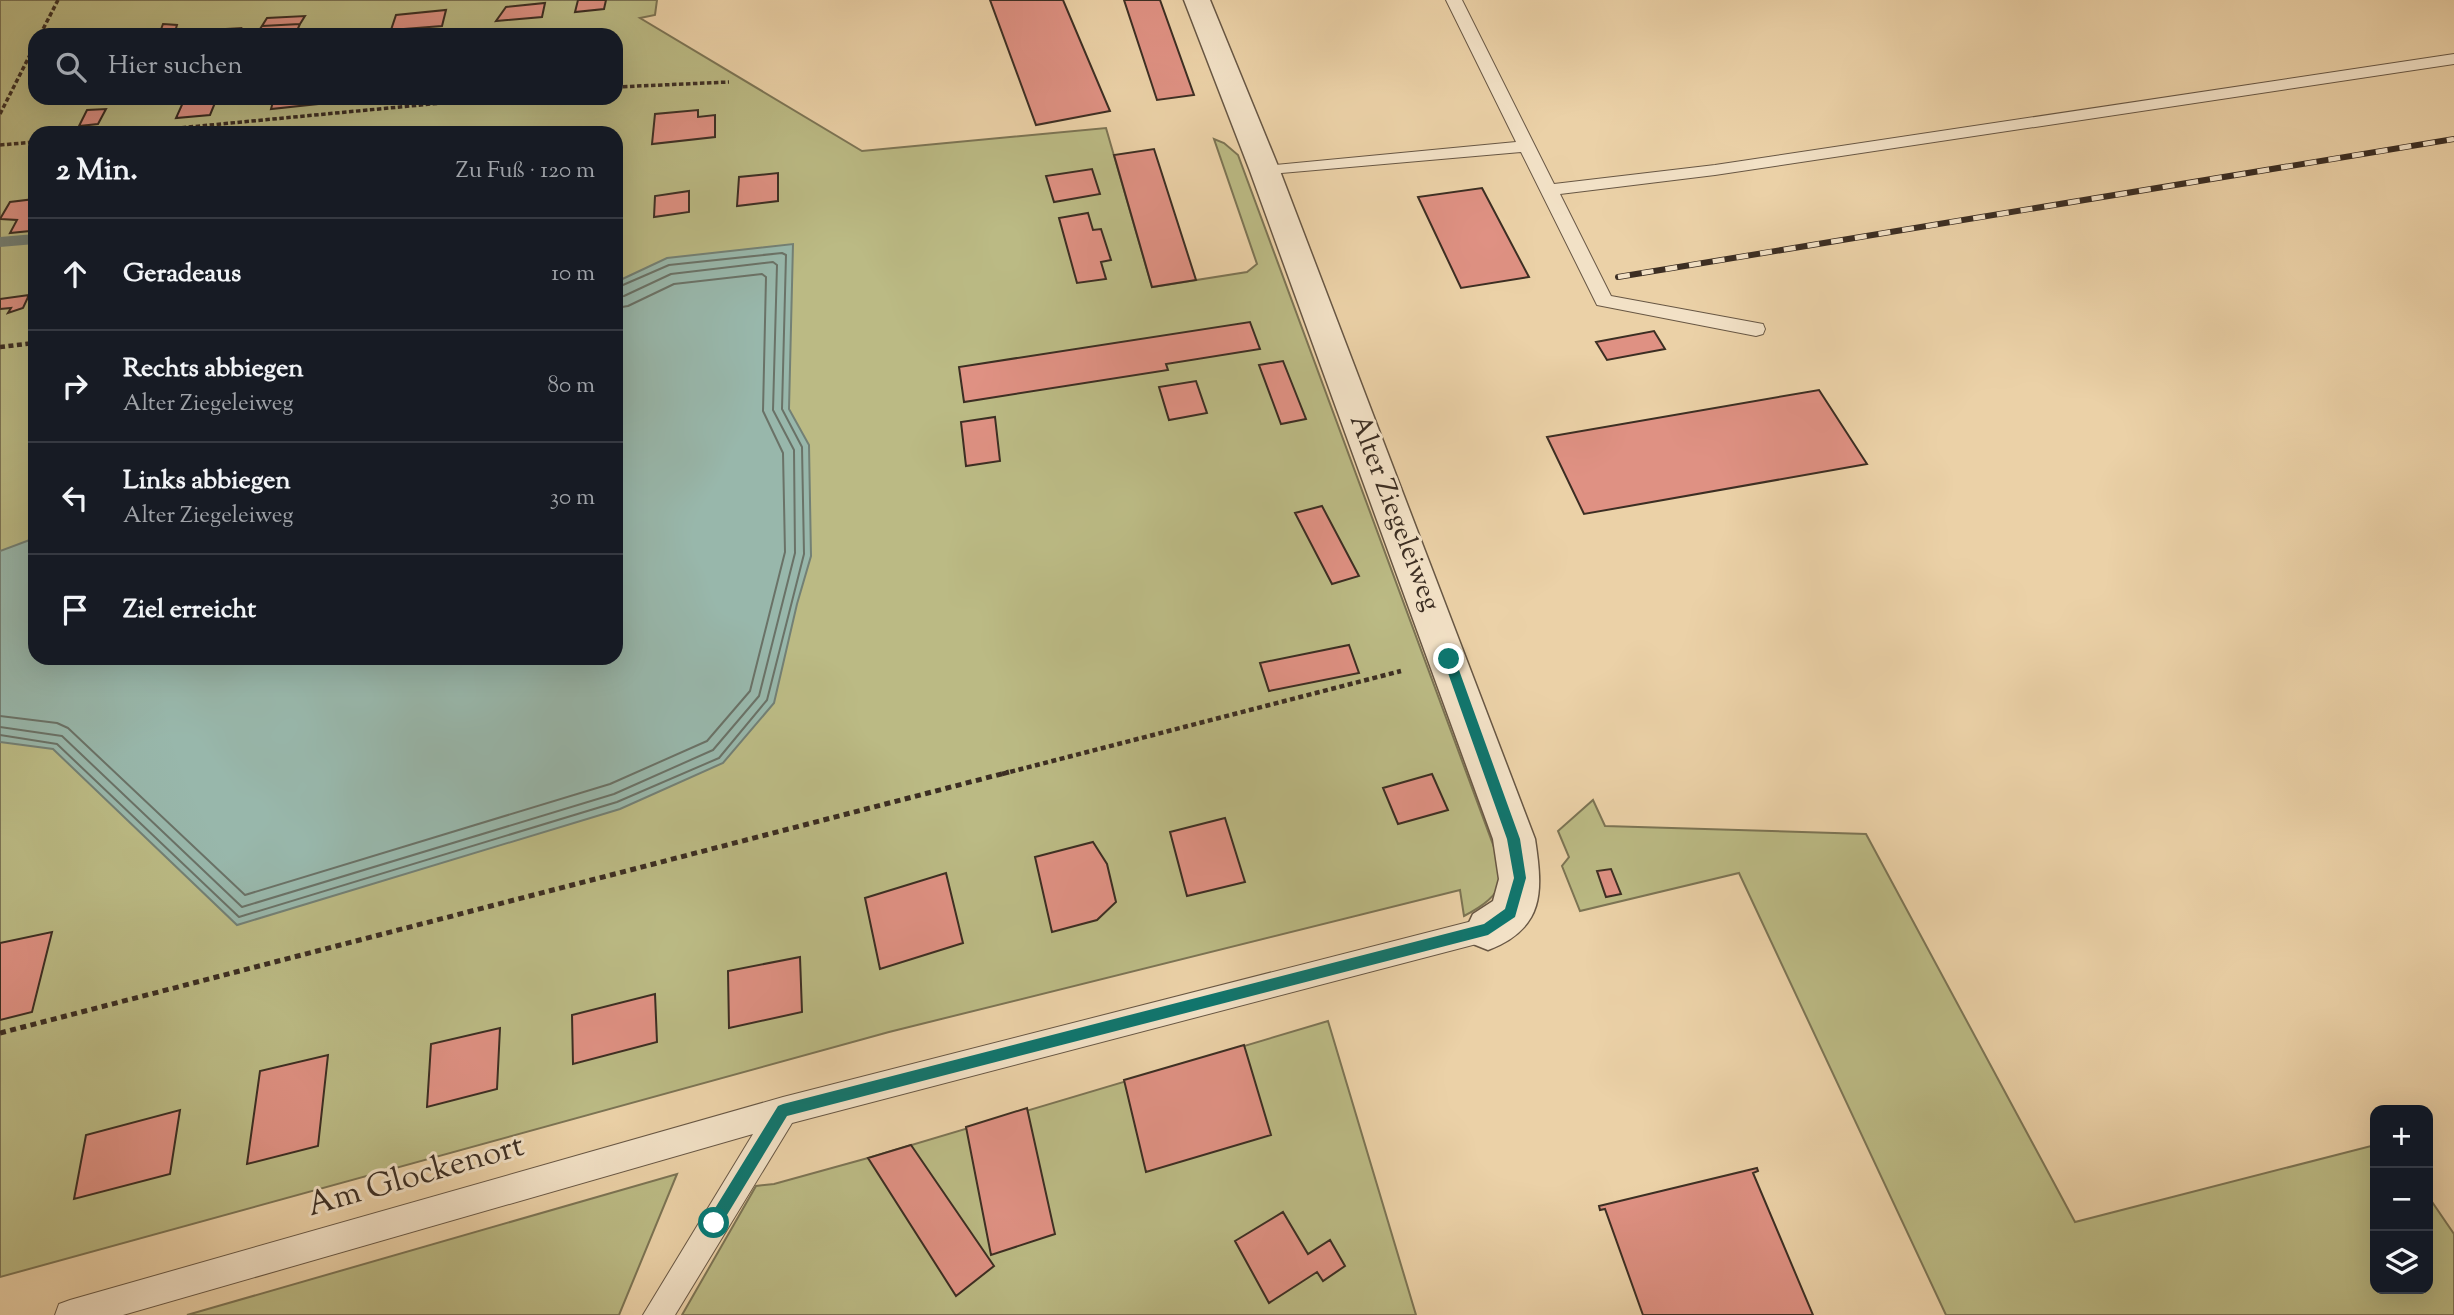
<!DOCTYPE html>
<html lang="de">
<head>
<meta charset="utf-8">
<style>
	:root { --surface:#171b24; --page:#20242c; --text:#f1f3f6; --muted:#9ea1a6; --line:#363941 }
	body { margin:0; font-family:"Sorts Mill Goudy",serif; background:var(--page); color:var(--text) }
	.controls { position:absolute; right:21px; bottom:21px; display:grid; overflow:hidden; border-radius:14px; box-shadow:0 7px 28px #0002 }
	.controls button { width:63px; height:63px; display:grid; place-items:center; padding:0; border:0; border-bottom:2px solid var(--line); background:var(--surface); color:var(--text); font:35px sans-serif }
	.stop { position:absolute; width:21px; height:21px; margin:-16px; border:5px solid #0f766e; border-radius:50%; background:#fff }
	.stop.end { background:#0f766e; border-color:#fff; box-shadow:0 2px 7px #0008 }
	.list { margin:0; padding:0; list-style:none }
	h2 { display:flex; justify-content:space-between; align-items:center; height:91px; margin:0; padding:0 28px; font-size:30px }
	h2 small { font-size:23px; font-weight:400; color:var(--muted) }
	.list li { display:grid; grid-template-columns:46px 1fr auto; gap:21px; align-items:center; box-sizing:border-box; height:112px; padding:0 28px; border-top:2px solid var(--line) }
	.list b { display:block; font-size:26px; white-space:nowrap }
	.list p { margin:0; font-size:23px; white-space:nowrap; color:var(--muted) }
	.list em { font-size:23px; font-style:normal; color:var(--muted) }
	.icon { flex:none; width:38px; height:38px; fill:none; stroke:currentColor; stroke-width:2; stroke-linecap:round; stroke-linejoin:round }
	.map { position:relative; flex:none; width:2454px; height:1315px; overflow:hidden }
	.search { position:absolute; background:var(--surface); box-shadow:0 7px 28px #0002; left:28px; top:28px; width:595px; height:77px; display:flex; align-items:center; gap:18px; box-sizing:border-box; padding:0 24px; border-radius:21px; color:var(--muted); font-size:26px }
	.panel { position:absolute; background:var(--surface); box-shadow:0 7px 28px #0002; left:28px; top:126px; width:595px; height:539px; border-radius:21px }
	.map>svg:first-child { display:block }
	.green { fill:#bbba84; stroke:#7c7454; stroke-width:2; fill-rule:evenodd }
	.water { fill:#98b7ab; stroke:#738075; stroke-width:2 }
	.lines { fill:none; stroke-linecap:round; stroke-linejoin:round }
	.shore { stroke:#6a7267; stroke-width:2 }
	.stream { fill:#738075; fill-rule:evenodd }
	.building { fill:#df9183; stroke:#3c2e23; stroke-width:2 }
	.service-casing { stroke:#685744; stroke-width:2 }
	.minor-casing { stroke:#685744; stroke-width:3 }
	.path-far2 { stroke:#3c2e23; stroke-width:3.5; stroke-dasharray:4.5 2.5; stroke-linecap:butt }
	.path-far1 { stroke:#3c2e23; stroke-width:4.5; stroke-dasharray:5 3.5; stroke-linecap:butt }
	.path { stroke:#3c2e23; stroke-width:5; stroke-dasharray:6 4.5; stroke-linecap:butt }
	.service { fill:#f2e1c6; fill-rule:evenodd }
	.minor { fill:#f2e1c6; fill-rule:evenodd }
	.rail-casing { stroke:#3c2e23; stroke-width:6 }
	.rail { stroke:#f2e1c6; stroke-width:4.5; stroke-dasharray:12; stroke-linecap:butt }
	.route { fill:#0f766e }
	.labels { text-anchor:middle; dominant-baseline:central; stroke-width:6; stroke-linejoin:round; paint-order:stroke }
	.street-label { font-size:28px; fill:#3c2e23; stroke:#f2e1c6 }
	.near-street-label { font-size:33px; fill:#3c2e23; stroke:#f2e1c6 }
</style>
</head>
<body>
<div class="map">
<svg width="2454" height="1315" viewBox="0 0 2454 1315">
	<rect width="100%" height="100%" fill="#ebd1a7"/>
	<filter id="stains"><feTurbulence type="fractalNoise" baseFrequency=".00286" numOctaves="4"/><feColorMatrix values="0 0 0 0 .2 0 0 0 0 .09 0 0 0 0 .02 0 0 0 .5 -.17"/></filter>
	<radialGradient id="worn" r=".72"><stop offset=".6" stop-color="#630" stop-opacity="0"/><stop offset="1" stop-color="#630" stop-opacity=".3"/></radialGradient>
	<path class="green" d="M 0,0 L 657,0 L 655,15 L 640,18 L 862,151 L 1106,128 L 1152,287 L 1247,272 L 1257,264 L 1214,139 L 1224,143 L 1238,155 L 1505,877 C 1496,897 1483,906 1464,916 L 1460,890 L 889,1032 L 0,1277 ZM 35,35 L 616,35 L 616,98 L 35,98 ZM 35,133 L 616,133 L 616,658 L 35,658 Z
		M 1593,800 L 1605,826 L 1866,834 L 2075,1222 L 2375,1145 L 2375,1289 L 2428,1289 L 2428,1196 L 2454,1234 L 2454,1315 L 1946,1315 L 1739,873 L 1580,911 L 1562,866 L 1569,857 L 1558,831 Z
		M 1328,1021 L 1416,1315 L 682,1315 L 756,1186 L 774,1184 L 868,1158 Z
		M 677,1174 L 619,1315 L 187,1315 Z"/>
	<path class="water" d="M 793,244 L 789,409 L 809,445 L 811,556 L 797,604 L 774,703 L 723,763 L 620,809 L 237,925 L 53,749 L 0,742 L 0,551 L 35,538 L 35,658 L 616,658 L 616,282 L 667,258 Z"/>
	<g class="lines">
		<path class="shore" d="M 0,716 L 57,723 L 68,728 L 245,895 L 610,784 L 707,741 L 750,691 L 785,552 L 783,453 L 763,411 L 766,277 L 762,274 L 674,284 L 628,306 L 616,308
			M 0,727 L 62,736 L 242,907 L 614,794 L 713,750 L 759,696 L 795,553 L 794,450 L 773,410 L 777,265 L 773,262 L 671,274 L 624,296 L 616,297
			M 0,735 L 57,744 L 239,917 L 617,802 L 719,758 L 767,700 L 804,554 L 802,447 L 782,409 L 786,255 L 782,253 L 669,265 L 616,288"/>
		<path class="stream" d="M 35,234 L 35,244 L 0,247 L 0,237 Z"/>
	</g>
	<path class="building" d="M 578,0 L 606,0 L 604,9 L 575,12 Z
		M 990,0 L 1063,0 L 1110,111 L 1036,125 Z
		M 1124,0 L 1160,0 L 1194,95 L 1157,100 Z
		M 545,3 L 542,17 L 496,21 L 506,7 Z
		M 446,10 L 442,26 L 391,30 L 396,15 Z
		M 305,16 L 300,24 L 262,26 L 267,18 Z
		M 163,24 L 177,25 L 174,35 L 159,35 Z
		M 300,24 L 295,35 L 256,35 L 262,26 Z
		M 241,28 L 238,35 L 191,35 L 193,31 Z
		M 185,98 L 217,98 L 210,115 L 176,118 Z
		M 274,98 L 320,98 L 318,104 L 271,109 Z
		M 106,109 L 98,124 L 79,126 L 87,110 Z
		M 698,110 L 698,117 L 715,115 L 715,137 L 652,144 L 655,114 Z
		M 1154,149 L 1196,280 L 1152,287 L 1114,155 Z
		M 1092,169 L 1100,194 L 1054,202 L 1046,176 Z
		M 778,173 L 778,201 L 737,206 L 739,177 Z
		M 1482,188 L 1529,277 L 1461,288 L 1418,197 Z
		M 689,191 L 689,212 L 654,217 L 655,196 Z
		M 35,199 L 35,224 L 30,231 L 10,233 L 17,220 L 0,219 L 10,202 Z
		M 1088,213 L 1093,230 L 1101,229 L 1111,260 L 1101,262 L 1106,279 L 1077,283 L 1059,218 Z
		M 29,295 L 23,308 L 8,313 L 11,308 L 0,309 L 0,299 Z
		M 1250,322 L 1260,349 L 1166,364 L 1168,370 L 964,402 L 959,367 Z
		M 1654,331 L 1665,349 L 1607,360 L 1596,342 Z
		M 1283,361 L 1306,419 L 1281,424 L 1259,365 Z
		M 1196,381 L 1207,413 L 1169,420 L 1159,387 Z
		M 1819,390 L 1867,464 L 1584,514 L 1547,437 Z
		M 995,417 L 1000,461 L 966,466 L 961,422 Z
		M 1322,506 L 1359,576 L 1332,584 L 1295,513 Z
		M 1349,645 L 1359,673 L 1269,691 L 1260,663 Z
		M 1432,774 L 1448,810 L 1398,824 L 1383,788 Z
		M 1225,818 L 1245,882 L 1187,896 L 1170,832 Z
		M 1093,842 L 1107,864 L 1116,902 L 1097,920 L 1052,932 L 1035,857 Z
		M 1611,869 L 1621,894 L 1606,897 L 1597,871 Z
		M 946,873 L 963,943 L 880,969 L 865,898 Z
		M 52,932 L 32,1012 L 0,1020 L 0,943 Z
		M 800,957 L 802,1012 L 729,1028 L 728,971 Z
		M 655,994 L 657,1042 L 573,1064 L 572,1015 Z
		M 500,1028 L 497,1089 L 427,1107 L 431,1044 Z
		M 1244,1045 L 1271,1135 L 1146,1172 L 1124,1080 Z
		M 328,1055 L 318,1146 L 247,1164 L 260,1071 Z
		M 1027,1108 L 1055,1234 L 991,1255 L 966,1127 Z
		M 180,1110 L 170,1174 L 74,1199 L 86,1135 Z
		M 911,1145 L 994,1266 L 956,1296 L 868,1158 Z
		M 1757,1168 L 1758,1171 L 1753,1173 L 1813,1315 L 1643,1315 L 1605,1209 L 1600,1210 L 1599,1206 Z
		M 1283,1212 L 1308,1254 L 1330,1240 L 1345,1266 L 1323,1281 L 1317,1272 L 1269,1303 L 1235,1241 Z"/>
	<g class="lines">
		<g class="service-casing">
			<path id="service" d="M 1446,0 L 1462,0 L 1554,184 L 1715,165 L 2454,54 L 2454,64 L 1715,175 L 1560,194 L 1611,296 L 1763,324 L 1765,329 L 1763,334 L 1756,336 L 1597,305 L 1521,152 L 1259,175 L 1256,171 L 1265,166 L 1516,142 Z
				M 1488,917 L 1497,920 L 1501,929 L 1497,938 L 1488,941 L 792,1123 L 675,1315 L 643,1315 L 753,1134 L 123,1315 L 55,1315 L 59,1304 L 70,1300 L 783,1097 Z"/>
		</g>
		<g class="minor-casing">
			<path id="minor" d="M 1184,0 L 1210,0 L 1280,171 L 1535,839 C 1543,892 1545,928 1488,950 L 1473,944 L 1466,929 L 1473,914 L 1493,901 L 1499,879 L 1493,839 L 1250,171 Z"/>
		</g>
		<path class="path-far2" d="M 40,35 L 58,0
			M 616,87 L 729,82
			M 0,114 L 35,45
			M 126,133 L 494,98
			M 0,145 L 35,142
			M 32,343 L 35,343"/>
		<path class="path-far1" d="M 0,347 L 35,343
			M 1002,774 L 1401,671"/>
		<path class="path" d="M 0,1033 L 1009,772"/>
		<use href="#service" class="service"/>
		<use href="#minor" class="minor"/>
		<g class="rail-casing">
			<path id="rail" d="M 1618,277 L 2454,139"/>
		</g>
		<use href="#rail" class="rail"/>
	</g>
	<path class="route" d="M 1449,655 L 1455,659 L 1520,839 L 1526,878 L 1515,917 L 1488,935 L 787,1116 L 719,1228 L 714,1230 L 709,1228 L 707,1223 L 709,1218 L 778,1106 L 783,1104 L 1484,924 L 1505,909 L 1514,878 L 1507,839 L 1443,659 Z"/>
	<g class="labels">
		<g class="street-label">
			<text transform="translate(1394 513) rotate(69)">Alter Ziegeleiweg</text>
		</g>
		<g class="near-street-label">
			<text transform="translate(416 1177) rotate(-16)">Am Glockenort</text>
		</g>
	</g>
	<rect width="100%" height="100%" filter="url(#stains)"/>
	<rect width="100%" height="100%" fill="url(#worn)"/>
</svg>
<div class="controls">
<button>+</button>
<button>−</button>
<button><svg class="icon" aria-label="layers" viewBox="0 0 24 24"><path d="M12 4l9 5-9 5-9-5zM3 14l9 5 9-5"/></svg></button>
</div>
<div class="stop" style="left:714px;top:1223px"></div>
<div class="stop end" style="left:1449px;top:659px"></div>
<div class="search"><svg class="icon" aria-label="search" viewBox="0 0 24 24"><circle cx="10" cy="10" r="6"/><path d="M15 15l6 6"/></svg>Hier suchen</div>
<section class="panel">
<h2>2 Min.<small>Zu Fuß · 120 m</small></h2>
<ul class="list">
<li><svg class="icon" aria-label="ahead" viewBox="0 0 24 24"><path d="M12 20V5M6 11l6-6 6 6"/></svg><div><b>Geradeaus</b></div><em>10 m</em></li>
<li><svg class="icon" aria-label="right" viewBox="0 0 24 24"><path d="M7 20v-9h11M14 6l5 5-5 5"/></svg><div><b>Rechts abbiegen</b><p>Alter Ziegeleiweg</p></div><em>80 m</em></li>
<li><svg class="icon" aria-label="left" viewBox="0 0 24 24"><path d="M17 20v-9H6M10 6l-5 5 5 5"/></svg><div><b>Links abbiegen</b><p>Alter Ziegeleiweg</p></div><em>30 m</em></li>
<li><svg class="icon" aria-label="arrive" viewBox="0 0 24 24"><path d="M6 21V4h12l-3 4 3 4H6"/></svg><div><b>Ziel erreicht</b></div></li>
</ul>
</section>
</div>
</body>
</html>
